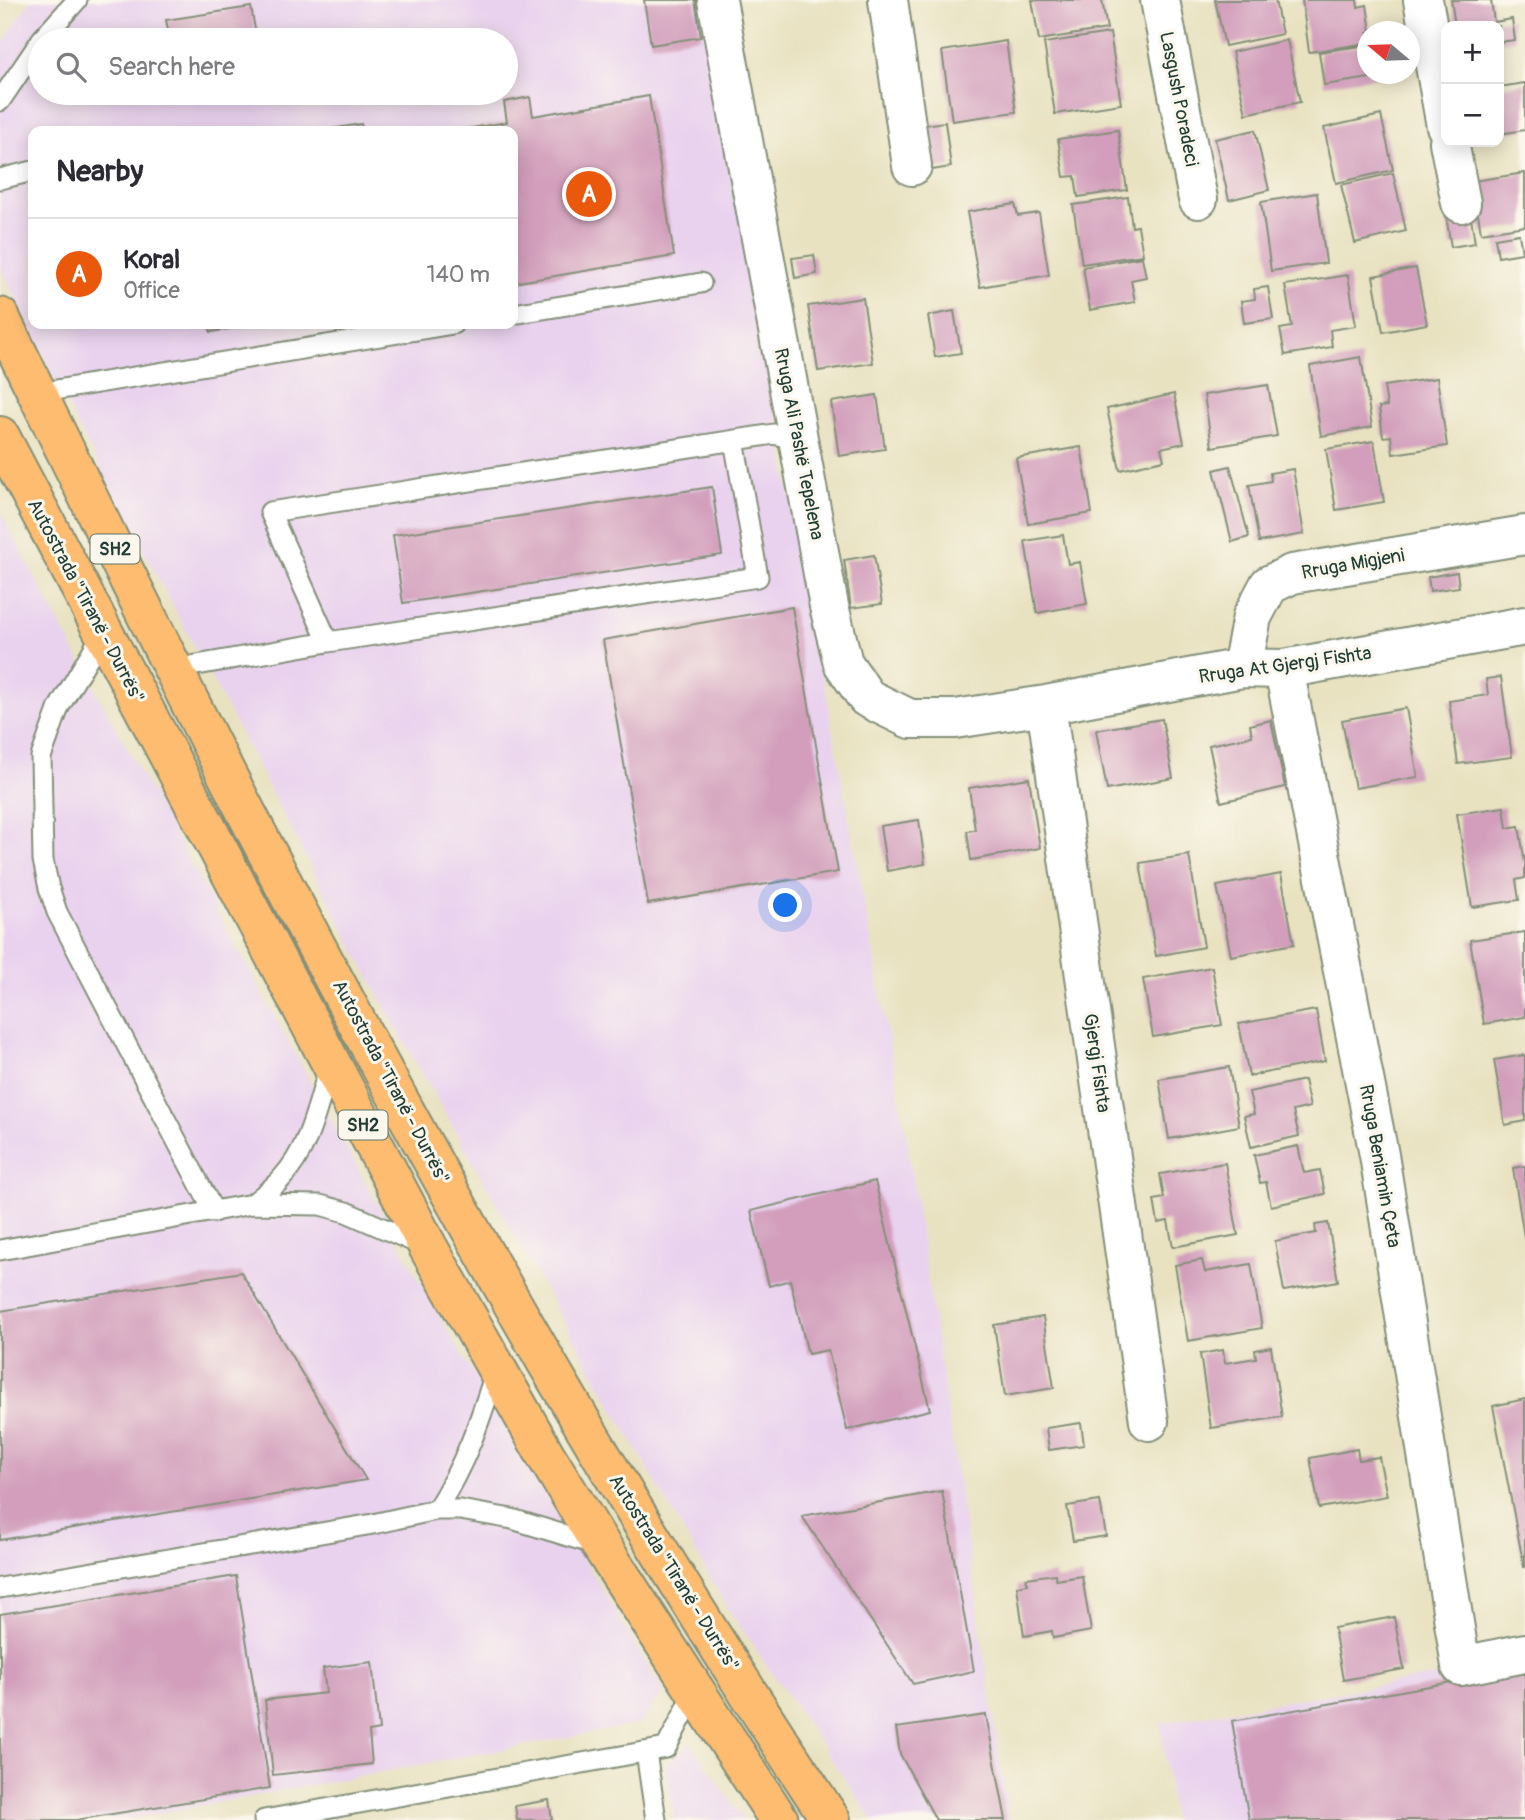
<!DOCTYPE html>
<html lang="en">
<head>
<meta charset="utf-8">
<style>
	:root { --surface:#fff; --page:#f2f2f3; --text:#2b2b33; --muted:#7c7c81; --line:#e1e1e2; --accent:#ea580c }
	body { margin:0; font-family:Pangolin,sans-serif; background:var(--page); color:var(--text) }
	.controls { position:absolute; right:21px; top:21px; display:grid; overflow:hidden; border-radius:14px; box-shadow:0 4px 18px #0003 }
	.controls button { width:63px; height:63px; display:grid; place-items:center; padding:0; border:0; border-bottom:2px solid var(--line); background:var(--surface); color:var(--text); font:35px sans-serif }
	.compass { position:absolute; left:1357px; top:21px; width:63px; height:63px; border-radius:50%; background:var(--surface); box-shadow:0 4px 18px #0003; rotate:289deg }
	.you { position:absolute; left:786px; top:906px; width:24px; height:24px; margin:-18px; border:5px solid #fff; border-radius:50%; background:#1a73e8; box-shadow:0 0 0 10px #1a73e833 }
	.badge { display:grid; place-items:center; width:46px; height:46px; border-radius:50%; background:var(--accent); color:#fff; font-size:23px; font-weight:700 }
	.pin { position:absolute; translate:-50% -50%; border:4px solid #fff; box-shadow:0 2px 7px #0006 }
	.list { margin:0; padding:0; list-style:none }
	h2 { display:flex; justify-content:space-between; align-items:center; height:91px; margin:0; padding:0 28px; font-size:30px }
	h2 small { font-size:23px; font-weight:400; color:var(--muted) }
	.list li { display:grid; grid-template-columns:46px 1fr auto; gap:21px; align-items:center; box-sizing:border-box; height:112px; padding:0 28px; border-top:2px solid var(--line) }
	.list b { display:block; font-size:26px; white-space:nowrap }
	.list p { margin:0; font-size:23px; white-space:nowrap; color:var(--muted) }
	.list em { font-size:23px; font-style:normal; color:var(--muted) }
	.icon { flex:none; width:38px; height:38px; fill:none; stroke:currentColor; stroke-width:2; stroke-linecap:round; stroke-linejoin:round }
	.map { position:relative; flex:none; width:1525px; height:1820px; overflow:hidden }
	.search { position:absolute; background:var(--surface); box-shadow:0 4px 18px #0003; left:28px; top:28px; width:490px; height:77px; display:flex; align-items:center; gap:18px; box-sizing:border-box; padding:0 24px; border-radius:38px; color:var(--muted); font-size:26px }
	.panel { position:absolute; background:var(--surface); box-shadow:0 4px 18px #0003; left:28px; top:126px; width:490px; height:203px; border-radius:14px }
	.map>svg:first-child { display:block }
	.built { fill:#e9d2ee; fill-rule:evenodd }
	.building { fill:#d29ebb }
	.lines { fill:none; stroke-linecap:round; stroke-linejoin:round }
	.service-casing { stroke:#84907a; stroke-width:23 }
	.minor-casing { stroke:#84907a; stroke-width:42 }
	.trunk-casing { stroke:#84907a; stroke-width:42 }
	.service { stroke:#fff; stroke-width:19 }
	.minor { stroke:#fff; stroke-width:38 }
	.trunk { stroke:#fdbc70; stroke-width:38 }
	.labels { text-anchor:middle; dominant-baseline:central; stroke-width:6; stroke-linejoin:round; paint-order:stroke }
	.shield { fill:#fbf7ec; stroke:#61756b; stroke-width:2 }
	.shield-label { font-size:18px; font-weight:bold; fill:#1f3d34 }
	.street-label { font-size:19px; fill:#1f3d34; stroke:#fbf7ec }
</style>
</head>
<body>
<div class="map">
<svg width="1525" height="1820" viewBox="0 0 1525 1820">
	<rect width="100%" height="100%" fill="#fbf7ec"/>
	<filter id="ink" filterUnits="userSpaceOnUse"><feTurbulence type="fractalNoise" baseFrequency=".0143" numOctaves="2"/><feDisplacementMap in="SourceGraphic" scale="14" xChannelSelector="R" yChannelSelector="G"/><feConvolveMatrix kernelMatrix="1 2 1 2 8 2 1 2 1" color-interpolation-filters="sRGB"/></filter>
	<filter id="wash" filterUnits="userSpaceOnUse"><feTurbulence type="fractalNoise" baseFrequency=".00686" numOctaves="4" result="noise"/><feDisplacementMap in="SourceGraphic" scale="28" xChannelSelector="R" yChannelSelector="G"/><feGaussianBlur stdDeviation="1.57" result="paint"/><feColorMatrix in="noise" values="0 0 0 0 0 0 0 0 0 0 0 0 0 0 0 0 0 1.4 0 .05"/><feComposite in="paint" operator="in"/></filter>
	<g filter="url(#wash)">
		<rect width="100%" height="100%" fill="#e8e2c1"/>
		<path class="built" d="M 31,0 L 701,0 L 905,1129 L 1009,1820 L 873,1820 L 728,1609 L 392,1020 L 80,430 L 0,266 L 0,47 ZM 40,40 L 506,40 L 506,93 L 40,93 ZM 33,131 L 513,131 L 513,324 L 33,324 Z
			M 0,511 L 98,695 L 436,1311 L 663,1692 L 639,1724 L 123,1820 L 0,1820 Z
			M 1525,1661 L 1525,1820 L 1173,1820 L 1160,1723 Z
			M 690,1742 L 744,1820 L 675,1820 L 665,1766 Z"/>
		<g id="blocks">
			<path class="building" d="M 644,0 L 695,0 L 701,37 L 651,45 Z
				M 1032,0 L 1102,0 L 1107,29 L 1039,40 Z
				M 1215,0 L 1275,0 L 1282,34 L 1225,46 Z
				M 1302,0 L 1357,0 L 1358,7 L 1367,5 L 1371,32 L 1368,32 L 1368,43 L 1309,52 Z
				M 1451,0 L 1491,0 L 1494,22 L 1512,19 L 1515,40 L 1499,42 L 1499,26 L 1455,26 Z
				M 251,7 L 257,40 L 170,40 L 166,20 Z
				M 1110,33 L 1121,104 L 1055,114 L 1044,43 Z
				M 1287,40 L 1300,102 L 1246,114 L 1232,52 Z
				M 1006,41 L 1016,112 L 952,121 L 942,51 Z
				M 1368,45 L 1368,74 L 1376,74 L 1377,77 L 1324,85 L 1319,52 Z
				M 1525,83 L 1525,130 L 1499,134 L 1499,87 Z
				M 649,96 L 674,256 L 513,283 L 513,131 L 461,130 L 507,122 L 504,102 L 530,97 L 533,116 Z
				M 1381,115 L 1393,170 L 1336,183 L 1324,128 Z
				M 945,122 L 951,167 L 919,172 L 912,127 Z
				M 361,124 L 363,131 L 325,131 L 325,130 Z
				M 1118,130 L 1127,190 L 1078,197 L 1075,176 L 1064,177 L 1058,139 Z
				M 1255,130 L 1269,190 L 1229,200 L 1215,139 Z
				M 1393,173 L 1406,231 L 1355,243 L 1341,185 Z
				M 1525,173 L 1525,226 L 1481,233 L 1473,181 Z
				M 1317,193 L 1326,263 L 1271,271 L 1261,202 Z
				M 1128,197 L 1132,227 L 1138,226 L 1143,255 L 1082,264 L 1073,205 Z
				M 1015,204 L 1018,216 L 1039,213 L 1049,275 L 980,287 L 967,212 Z
				M 1470,212 L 1475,243 L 1451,247 L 1446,216 Z
				M 1519,234 L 1522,253 L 1498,257 L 1495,238 Z
				M 814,255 L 817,274 L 795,278 L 792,258 Z
				M 1142,257 L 1146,277 L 1131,280 L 1135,302 L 1090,310 L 1083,267 Z
				M 1416,268 L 1427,324 L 1383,332 L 1373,276 Z
				M 1348,275 L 1356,326 L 1330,330 L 1332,347 L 1285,355 L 1280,329 L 1292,327 L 1285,285 Z
				M 1268,287 L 1273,319 L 1244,323 L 1241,301 L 1255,299 L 1254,289 Z
				M 863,298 L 873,363 L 818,371 L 808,306 Z
				M 954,311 L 961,353 L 935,357 L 928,316 Z
				M 209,324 L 253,324 L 253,325 L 211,332 Z
				M 1361,357 L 1372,427 L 1321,436 L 1310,366 Z
				M 1437,378 L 1447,446 L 1393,454 L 1391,436 L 1383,437 L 1379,407 L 1387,406 L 1384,386 Z
				M 1268,385 L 1277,436 L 1212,447 L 1204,395 Z
				M 1174,394 L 1184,443 L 1161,448 L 1164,460 L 1120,470 L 1107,409 Z
				M 877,395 L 885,449 L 839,456 L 831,402 Z
				M 1374,441 L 1384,502 L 1336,510 L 1326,449 Z
				M 1081,447 L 1092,513 L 1028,524 L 1016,458 Z
				M 1230,466 L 1249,537 L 1232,542 L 1214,470 Z
				M 1293,469 L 1304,534 L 1259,542 L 1249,485 L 1271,481 L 1270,473 Z
				M 712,487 L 722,555 L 403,603 L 393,535 Z
				M 1063,535 L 1068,564 L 1080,562 L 1087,604 L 1037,613 L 1025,541 Z
				M 874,555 L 882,604 L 851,608 L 844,560 Z
				M 1457,572 L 1459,587 L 1430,591 L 1428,577 Z
				M 792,607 L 838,872 L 648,904 L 603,640 Z
				M 1501,677 L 1512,757 L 1458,764 L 1449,701 L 1488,695 L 1486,679 Z
				M 1406,708 L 1418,777 L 1355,788 L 1342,720 Z
				M 1162,719 L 1173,778 L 1107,790 L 1096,730 Z
				M 1271,720 L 1285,787 L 1221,802 L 1209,745 L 1252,736 L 1250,725 Z
				M 1029,778 L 1040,848 L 971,860 L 967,831 L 975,830 L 969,788 Z
				M 1504,807 L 1507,828 L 1519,826 L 1525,863 L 1525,878 L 1516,880 L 1519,900 L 1472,907 L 1457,814 Z
				M 919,820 L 925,864 L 887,871 L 880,826 Z
				M 1189,855 L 1204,947 L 1156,956 L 1140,863 Z
				M 1281,874 L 1294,944 L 1231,956 L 1217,886 Z
				M 1525,932 L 1525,1017 L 1484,1024 L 1470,940 Z
				M 1212,967 L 1222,1025 L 1153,1037 L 1143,979 Z
				M 1316,1010 L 1325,1061 L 1249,1076 L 1239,1024 Z
				M 1525,1055 L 1525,1121 L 1505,1125 L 1494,1060 Z
				M 1229,1067 L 1239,1126 L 1169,1139 L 1159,1079 Z
				M 1304,1080 L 1310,1107 L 1293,1111 L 1299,1136 L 1251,1147 L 1244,1116 L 1254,1114 L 1249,1092 Z
				M 1298,1146 L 1304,1173 L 1320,1170 L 1325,1194 L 1271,1206 L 1266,1182 L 1260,1183 L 1254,1155 Z
				M 1225,1163 L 1238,1235 L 1173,1247 L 1168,1221 L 1158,1223 L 1154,1200 L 1164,1198 L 1160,1174 Z
				M 1525,1166 L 1525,1237 L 1524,1237 L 1513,1168 Z
				M 875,1181 L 930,1410 L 847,1430 L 828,1350 L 808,1354 L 790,1280 L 769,1286 L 751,1211 Z
				M 1328,1223 L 1338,1281 L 1284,1291 L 1275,1241 L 1316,1233 L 1315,1225 Z
				M 1202,1260 L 1205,1272 L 1251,1264 L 1262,1328 L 1188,1341 L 1175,1265 Z
				M 241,1272 L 366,1480 L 0,1540 L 0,1311 Z
				M 1043,1317 L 1054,1388 L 1005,1396 L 994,1325 Z
				M 1271,1347 L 1282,1417 L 1211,1428 L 1200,1354 L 1223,1350 L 1225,1363 L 1256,1358 L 1255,1350 Z
				M 1525,1399 L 1525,1567 L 1524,1567 L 1493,1406 Z
				M 1081,1423 L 1084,1445 L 1049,1450 L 1046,1428 Z
				M 1357,1449 L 1359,1460 L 1379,1457 L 1387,1496 L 1319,1508 L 1310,1458 Z
				M 942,1491 L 974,1671 L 913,1684 L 802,1516 Z
				M 1100,1501 L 1106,1536 L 1073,1541 L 1067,1506 Z
				M 1055,1574 L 1056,1580 L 1082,1576 L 1091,1631 L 1053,1638 L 1052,1631 L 1024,1636 L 1017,1586 L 1028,1584 L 1026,1578 Z
				M 236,1576 L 270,1788 L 76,1820 L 0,1820 L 0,1614 Z
				M 1394,1617 L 1404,1669 L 1343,1680 L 1334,1628 Z
				M 372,1662 L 379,1730 L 369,1732 L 372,1764 L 273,1775 L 265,1700 L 326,1693 L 323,1668 Z
				M 1525,1669 L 1525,1820 L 1288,1820 L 1288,1818 L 1249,1820 L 1232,1721 Z
				M 986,1715 L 1006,1820 L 936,1820 L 900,1754 L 896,1728 Z
				M 549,1800 L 552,1820 L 517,1820 L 515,1806 Z"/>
		</g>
	</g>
	<g filter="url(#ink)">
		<use href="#blocks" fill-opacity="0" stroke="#84907a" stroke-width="2"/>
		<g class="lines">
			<g class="service-casing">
				<path id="service" d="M 41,40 L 77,0
					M 0,101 L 40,42
					M 0,179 L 33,171
					M 513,314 L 701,283
					M 38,393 L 453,324
					M 103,633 L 59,707 L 41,757 L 43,860 L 49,888 L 57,912 L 214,1212
					M 328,642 L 758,577 L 734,440
					M 174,669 L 328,642 L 270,512 L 774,434 L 798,440
					M 252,1204 C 262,1196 273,1188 281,1179 C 310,1149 318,1103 330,1065
					M 0,1250 L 252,1204 L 320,1205 L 346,1212 L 424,1246
					M 436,1510 C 466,1462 479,1424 496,1370
					M 0,1588 L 373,1524 L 436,1510 L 460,1510 L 512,1519 L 597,1545
					M 646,1752 L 656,1820
					M 264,1820 L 666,1748 L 695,1692"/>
			</g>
			<g class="minor-casing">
				<path id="minor" d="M 717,0 L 829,606 L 843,663 L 867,698 L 910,719 L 955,719 L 1046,705 L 1242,668 L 1284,669 L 1525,626
					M 888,0 L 912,166
					M 1160,0 L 1198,199
					M 1423,0 L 1446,126
					M 1449,142 L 1461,203
					M 1242,668 L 1252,617 L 1269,585 L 1292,574 L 1525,535
					M 1284,669 L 1379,1155 L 1461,1666 L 1525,1653
					M 1046,705 L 1149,1421"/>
			</g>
			<g class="trunk-casing">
				<path id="trunk" d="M 0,317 C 76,472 151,628 230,781 C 413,1137 609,1487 831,1820
					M 0,436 L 428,1247 L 546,1456 L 602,1547 L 779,1820"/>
			</g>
			<use href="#service" class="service"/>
			<use href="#minor" class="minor"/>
			<use href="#trunk" class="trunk"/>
		</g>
	</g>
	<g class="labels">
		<g class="shield">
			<rect x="90.5" y="534.5" width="49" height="29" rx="5"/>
			<rect x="338.5" y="1110.5" width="49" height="29" rx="5"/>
		</g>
		<g class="shield-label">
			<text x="115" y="549">SH2</text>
			<text x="363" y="1125">SH2</text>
		</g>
		<g class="street-label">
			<text transform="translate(1179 99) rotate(79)">Lasgush Poradeci</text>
			<text transform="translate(799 444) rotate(79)">Rruga Ali Pashë Tepelena</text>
			<text transform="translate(1353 564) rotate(-10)">Rruga Migjeni</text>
			<text transform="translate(86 601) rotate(62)">Autostrada "Tiranë - Durrës"</text>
			<text transform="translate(1285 665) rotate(-8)">Rruga At Gjergj Fishta</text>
			<text transform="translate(1097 1063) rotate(82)">Gjergj Fishta</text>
			<text transform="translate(391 1082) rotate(62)">Autostrada "Tiranë - Durrës"</text>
			<text transform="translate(1380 1166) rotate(80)">Rruga Beniamin Çeta</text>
			<text transform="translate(674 1573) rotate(58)">Autostrada "Tiranë - Durrës"</text>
		</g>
	</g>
</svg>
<div class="controls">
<button>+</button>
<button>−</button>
</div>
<svg class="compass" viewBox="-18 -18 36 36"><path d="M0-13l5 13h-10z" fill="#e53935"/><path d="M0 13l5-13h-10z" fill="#7c7c81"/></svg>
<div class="you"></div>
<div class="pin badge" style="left:589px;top:194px">A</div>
<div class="search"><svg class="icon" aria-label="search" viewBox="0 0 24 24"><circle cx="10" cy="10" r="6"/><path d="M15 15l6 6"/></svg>Search here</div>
<section class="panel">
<h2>Nearby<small></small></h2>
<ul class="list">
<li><span class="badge">A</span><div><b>Koral</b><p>Office</p></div><em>140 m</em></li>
</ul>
</section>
</div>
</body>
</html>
